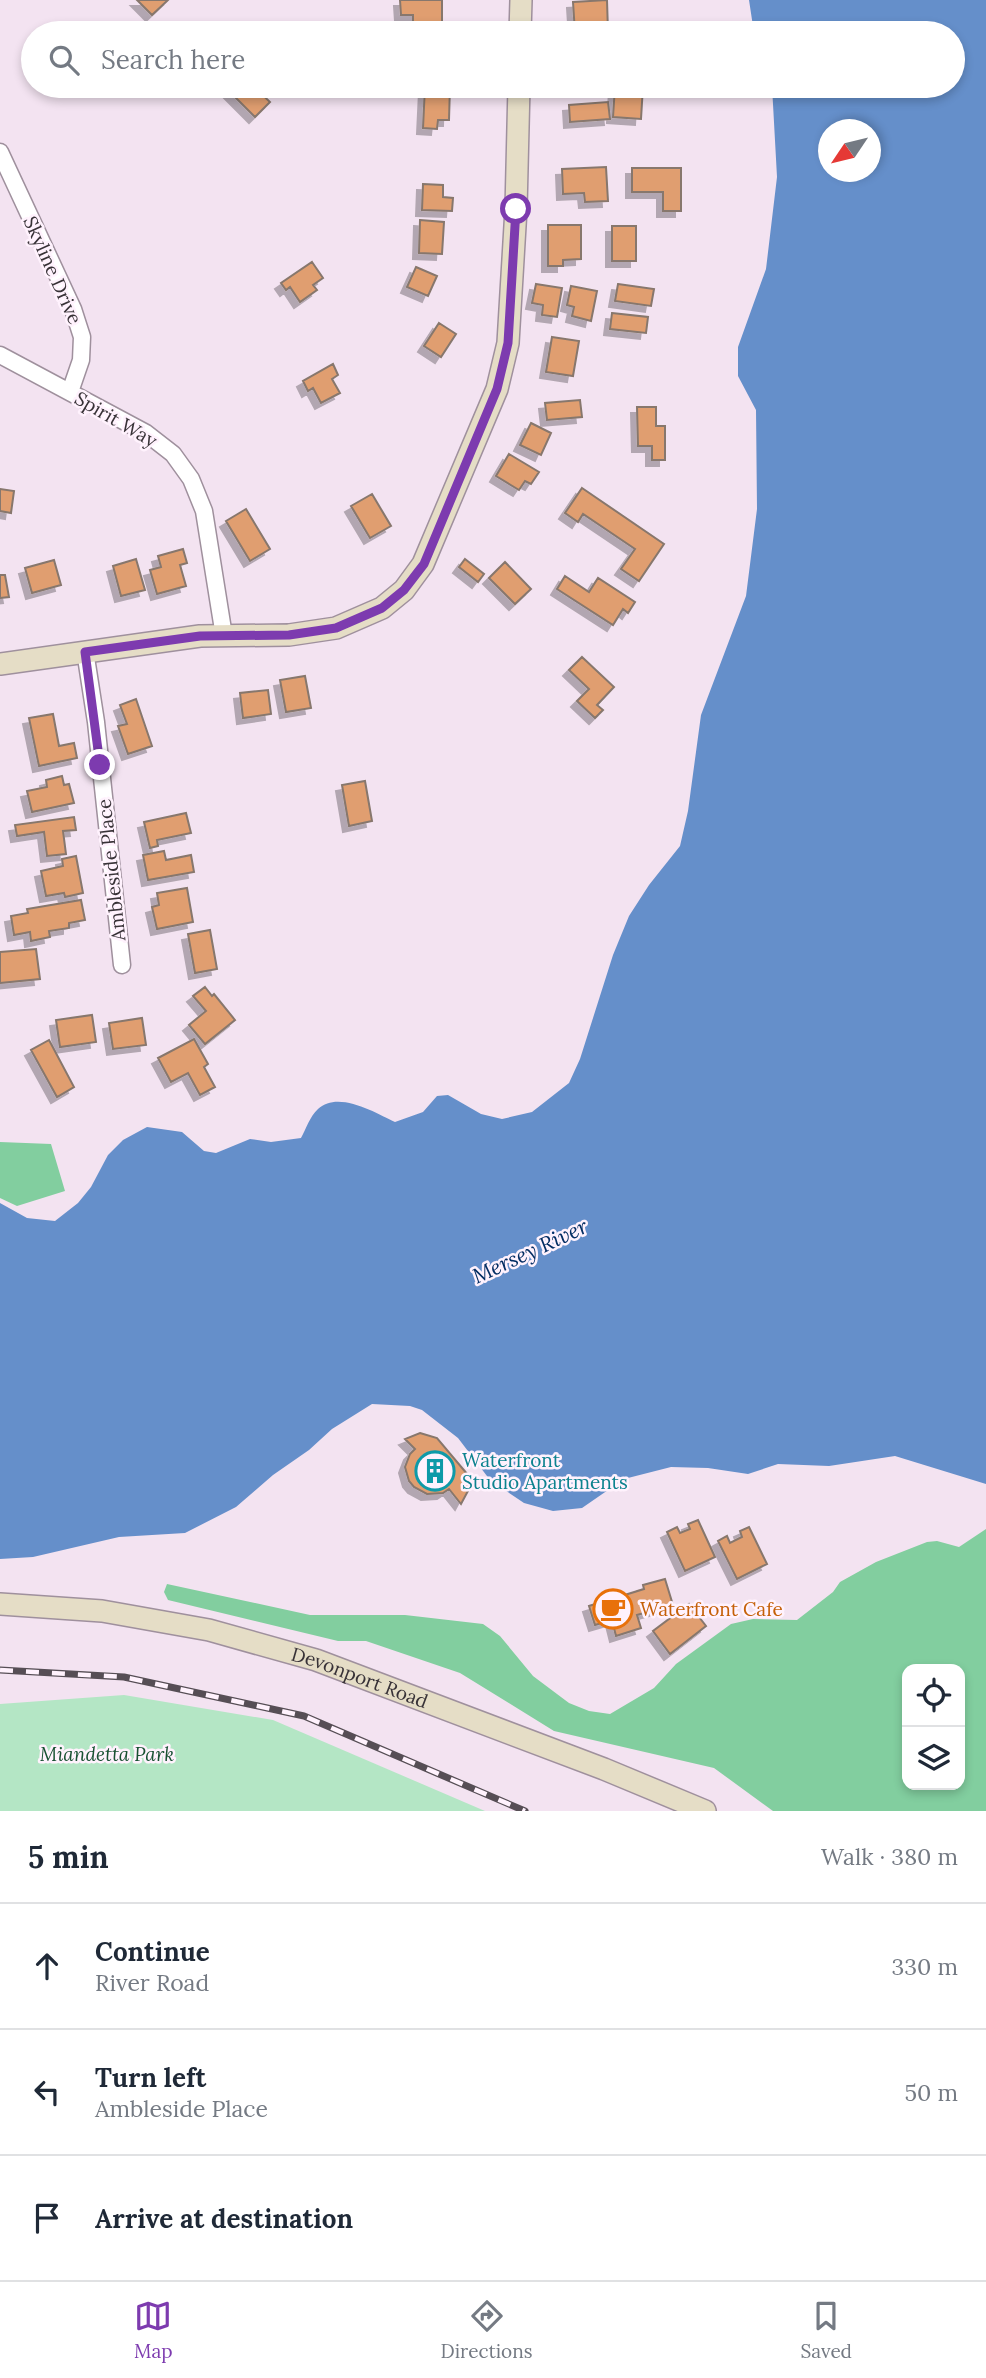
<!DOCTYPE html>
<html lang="en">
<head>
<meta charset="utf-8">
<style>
	:root { --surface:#fff; --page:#f6f6f7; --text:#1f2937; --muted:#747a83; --line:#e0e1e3; --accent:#7d3baf }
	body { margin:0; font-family:Lora,serif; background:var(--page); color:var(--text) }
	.controls { position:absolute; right:21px; bottom:21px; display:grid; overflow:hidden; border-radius:14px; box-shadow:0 4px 10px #0003 }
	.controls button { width:63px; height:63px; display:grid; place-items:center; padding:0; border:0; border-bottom:2px solid var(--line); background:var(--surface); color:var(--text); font:35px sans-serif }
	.compass { position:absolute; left:818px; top:119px; width:63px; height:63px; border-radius:50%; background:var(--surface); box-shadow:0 4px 10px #0003; rotate:235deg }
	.stop { position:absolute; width:21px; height:21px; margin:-16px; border:5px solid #7d3baf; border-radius:50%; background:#fff }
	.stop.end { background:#7d3baf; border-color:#fff; box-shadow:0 2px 7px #0008 }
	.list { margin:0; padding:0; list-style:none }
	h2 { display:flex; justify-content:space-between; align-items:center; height:91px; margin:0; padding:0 28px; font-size:30px }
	h2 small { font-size:23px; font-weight:400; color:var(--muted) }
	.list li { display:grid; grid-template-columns:46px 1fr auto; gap:21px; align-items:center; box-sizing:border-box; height:126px; padding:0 28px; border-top:2px solid var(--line) }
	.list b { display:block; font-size:26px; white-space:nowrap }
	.list p { margin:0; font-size:23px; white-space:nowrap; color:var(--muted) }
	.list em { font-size:23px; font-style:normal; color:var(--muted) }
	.icon { flex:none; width:38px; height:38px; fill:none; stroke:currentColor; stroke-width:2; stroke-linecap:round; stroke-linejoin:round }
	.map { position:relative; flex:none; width:986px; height:1811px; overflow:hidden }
	.search { position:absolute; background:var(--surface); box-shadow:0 4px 10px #0003; left:21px; right:21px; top:21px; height:77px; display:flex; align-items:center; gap:18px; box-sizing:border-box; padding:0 24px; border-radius:38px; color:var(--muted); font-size:26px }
	.sheet { height:469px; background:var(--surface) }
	nav { display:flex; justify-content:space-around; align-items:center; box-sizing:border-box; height:98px; border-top:2px solid var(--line); background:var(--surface); font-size:19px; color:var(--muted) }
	nav a { display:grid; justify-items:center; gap:4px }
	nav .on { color:var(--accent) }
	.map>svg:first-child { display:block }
	.green { fill:#b4e6c5 }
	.forest { fill:#82ce9f; fill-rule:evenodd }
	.water { fill:#658fca; fill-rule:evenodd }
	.building { fill:#e09e6f; stroke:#87776d; stroke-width:2; filter:url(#shadow) }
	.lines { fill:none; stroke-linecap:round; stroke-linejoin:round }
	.street-casing { stroke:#9f909d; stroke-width:19 }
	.secondary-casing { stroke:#9f909d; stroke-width:24 }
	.street { stroke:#fff; stroke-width:16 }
	.secondary { stroke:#e5ddc6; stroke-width:21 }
	.rail-casing { stroke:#564e55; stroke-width:7 }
	.rail { stroke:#fff2fd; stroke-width:4.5; stroke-dasharray:13; stroke-linecap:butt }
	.route { stroke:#7d3baf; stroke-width:9 }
	.labels { text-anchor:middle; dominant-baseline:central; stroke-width:5; stroke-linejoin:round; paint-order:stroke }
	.street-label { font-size:19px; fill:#383237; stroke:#fff2fd }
	.culture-label { font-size:19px; fill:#0d838f; stroke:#fff2fd; text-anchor:start }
	.food-label { font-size:19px; fill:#c56008; stroke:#fff2fd; text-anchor:start }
	.park-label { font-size:19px; font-style:italic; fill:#185132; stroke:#fff2fd }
	.water-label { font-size:21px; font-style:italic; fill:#032d63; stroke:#fff2fd }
</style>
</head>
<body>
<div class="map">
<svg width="986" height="1811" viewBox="0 0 986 1811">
	<defs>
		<filter id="shadow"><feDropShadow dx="-6" dy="6" stdDeviation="0" flood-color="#0004"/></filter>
	</defs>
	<rect width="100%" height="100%" fill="#f3e3f1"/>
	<path class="green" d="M 124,1695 L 273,1720 L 485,1811 L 0,1811 L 0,1704 Z"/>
	<path class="forest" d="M 0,1142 L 51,1144 L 65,1191 L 17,1206 L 0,1198 Z
		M 986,1529 L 986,1811 L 773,1811 L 714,1768 L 554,1731 L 460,1673 L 366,1641 L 338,1641 L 168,1600 L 164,1592 L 167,1584 L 310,1615 L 405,1615 L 483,1624 L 500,1636 L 533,1676 L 569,1703 L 589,1711 L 610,1714 L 654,1688 L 676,1664 L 731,1624 L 753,1619 L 797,1620 L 833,1592 L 840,1582 L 876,1562 L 927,1542 L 937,1541 L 959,1547 ZM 960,1669 L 960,1785 L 907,1785 L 907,1669 Z"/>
	<path class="water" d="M 749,0 L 986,0 L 986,1484 L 895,1456 L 829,1466 L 778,1464 L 748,1474 L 708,1468 L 671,1467 L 624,1479 L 582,1508 L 553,1511 L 524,1503 L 490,1480 L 458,1438 L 422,1410 L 410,1406 L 372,1404 L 332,1429 L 309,1450 L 273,1475 L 236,1507 L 185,1533 L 119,1537 L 33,1557 L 0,1559 L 0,1203 L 27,1218 L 55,1221 L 78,1203 L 91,1187 L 108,1155 L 123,1140 L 147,1127 L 182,1132 L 204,1151 L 216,1153 L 250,1139 L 271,1142 L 301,1138 C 306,1129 310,1116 318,1109 C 338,1090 376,1113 395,1122 L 423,1112 L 437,1096 L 448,1095 L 481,1114 L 502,1119 L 532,1112 L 569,1083 L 580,1059 L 613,955 L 629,916 L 649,885 L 680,846 L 688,811 L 701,715 L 746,596 L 757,509 L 756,410 L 738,376 L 738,347 L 766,269 L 777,177 L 772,86 L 953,86 L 953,33 L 754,33 ZM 828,130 L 870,130 L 870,172 L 828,172 Z"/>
	<path class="building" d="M 137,0 L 168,0 L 152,15 Z
		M 400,0 L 442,0 L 442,24 L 413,25 L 413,15 L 401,15 Z
		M 607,0 L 608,32 L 575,33 L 573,2 Z
		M 224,86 L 253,86 L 270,102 L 255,117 Z
		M 425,86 L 450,86 L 449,120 L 438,120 L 437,129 L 423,128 Z
		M 615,86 L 643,86 L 641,119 L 613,117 Z
		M 608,102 L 610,119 L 570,122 L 569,105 Z
		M 606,167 L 608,201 L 585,202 L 584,193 L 563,194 L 562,169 Z
		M 632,168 L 681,168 L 681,211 L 663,211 L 663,192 L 632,192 Z
		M 423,184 L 443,185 L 443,197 L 453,198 L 452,211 L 422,210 Z
		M 420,220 L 444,222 L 442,254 L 419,253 Z
		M 548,225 L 581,225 L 581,259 L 563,260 L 563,266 L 548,266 Z
		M 612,226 L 636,226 L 636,261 L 612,261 Z
		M 312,262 L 323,278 L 313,285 L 317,290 L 300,302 L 290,287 L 286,290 L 281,283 Z
		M 416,267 L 437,276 L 428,296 L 407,287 Z
		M 536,284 L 562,288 L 557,317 L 542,315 L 543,305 L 532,303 Z
		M 618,284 L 654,289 L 651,306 L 615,301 Z
		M 571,286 L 597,291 L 591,321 L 572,316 L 574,307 L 567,305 Z
		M 612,313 L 648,317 L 646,333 L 610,329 Z
		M 439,323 L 456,334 L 441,357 L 424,346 Z
		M 552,337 L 579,341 L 573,376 L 546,372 Z
		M 333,364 L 338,375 L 332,379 L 340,393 L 321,403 L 313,388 L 308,391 L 303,381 Z
		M 580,400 L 582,417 L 547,420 L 545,403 Z
		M 637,407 L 656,407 L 656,426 L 665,426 L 665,460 L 652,460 L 652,446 L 638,446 Z
		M 531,423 L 551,433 L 541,455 L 520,445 Z
		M 509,454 L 539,472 L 531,484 L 525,481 L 519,490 L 496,476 Z
		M 582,488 L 664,544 L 639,581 L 621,569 L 635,549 L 583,514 L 578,522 L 565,513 Z
		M 0,489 L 14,491 L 11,513 L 0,511 Z
		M 372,494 L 391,526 L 370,538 L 351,506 Z
		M 246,509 L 270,549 L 250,561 L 226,521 Z
		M 183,549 L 187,563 L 180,565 L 186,586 L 157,594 L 150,570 L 161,567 L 158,556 Z
		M 136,559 L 145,590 L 121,596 L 113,566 Z
		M 465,559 L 484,574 L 478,582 L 459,567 Z
		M 54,560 L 61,585 L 32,593 L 25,568 Z
		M 505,562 L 531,589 L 515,604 L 489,578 Z
		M 0,575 L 5,575 L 9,597 L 0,598 Z
		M 565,576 L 589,592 L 598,578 L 635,602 L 628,613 L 623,609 L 613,625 L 557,589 Z
		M 582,657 L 614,687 L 597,705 L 603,710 L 595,718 L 577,701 L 589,689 L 569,670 Z
		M 305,676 L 311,708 L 286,712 L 280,680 Z
		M 268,690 L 271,714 L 243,718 L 240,693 Z
		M 136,699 L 152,746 L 128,754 L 118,726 L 127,724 L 120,705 Z
		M 53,714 L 59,746 L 74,743 L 77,758 L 39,766 L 29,718 Z
		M 62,776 L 64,785 L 69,784 L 74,803 L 32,812 L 27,791 L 47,787 L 46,780 Z
		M 365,781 L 372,821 L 349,826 L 342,785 Z
		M 186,813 L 191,833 L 157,840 L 158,846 L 150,848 L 144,822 Z
		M 74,817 L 76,830 L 63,831 L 66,854 L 47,856 L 44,832 L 17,836 L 15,825 Z
		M 164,851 L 166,860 L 191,855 L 194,872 L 148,880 L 143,855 Z
		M 76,856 L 83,893 L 65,897 L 64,893 L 46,896 L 41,871 L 63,866 L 62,859 Z
		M 187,888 L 193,922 L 157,929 L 152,907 L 159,905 L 157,893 Z
		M 81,900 L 85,920 L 69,923 L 69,928 L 49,931 L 50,937 L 31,941 L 30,932 L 14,935 L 11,916 L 28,913 L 27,909 Z
		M 210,930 L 217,969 L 195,973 L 188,934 Z
		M 36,949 L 40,979 L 0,983 L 0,952 Z
		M 205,987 L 212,996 L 214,994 L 235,1020 L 205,1044 L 189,1025 L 206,1011 L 193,996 Z
		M 92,1015 L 96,1042 L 60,1047 L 56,1020 Z
		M 142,1018 L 146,1045 L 113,1049 L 109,1023 Z
		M 194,1039 L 208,1064 L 204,1067 L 215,1087 L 200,1095 L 188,1073 L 171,1082 L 158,1058 Z
		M 49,1040 L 74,1087 L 57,1097 L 31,1050 Z
		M 420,1433 L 437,1438 L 468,1475 L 469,1489 L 461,1504 L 449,1489 L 443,1493 L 427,1494 L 414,1487 L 409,1481 L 405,1467 L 410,1454 L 415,1449 L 405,1439 Z
		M 698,1520 L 715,1557 L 685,1571 L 667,1532 L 677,1527 L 680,1533 L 690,1529 L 688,1524 Z
		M 749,1527 L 767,1564 L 737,1579 L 718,1541 L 727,1536 L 730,1543 L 742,1537 L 740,1531 Z
		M 665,1579 L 673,1605 L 637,1615 L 641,1628 L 616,1636 L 612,1620 L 595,1625 L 589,1606 L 644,1589 L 643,1585 Z
		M 689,1604 L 706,1626 L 670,1654 L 653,1631 Z"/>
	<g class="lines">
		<g class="street-casing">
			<path id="street" d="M 0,152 L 73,309 L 82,337 L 81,360 L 70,392
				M 0,355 L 146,433 L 173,454 L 191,479 L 204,511 L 224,636
				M 85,651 L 96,722 L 122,965"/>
		</g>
		<g class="secondary-casing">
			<g id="secondary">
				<path d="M 520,33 L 521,0"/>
				<path d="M 0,664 L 200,636 L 289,635 L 336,628 L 382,608 L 404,590 L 423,564 L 497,389 L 508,343 L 516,209 L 519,86"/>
				<path id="s1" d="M 0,1604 L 102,1611 L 209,1630 L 316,1660 L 604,1769 L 705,1811"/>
			</g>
		</g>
		<use href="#street" class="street"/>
		<use href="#secondary" class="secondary"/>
		<g class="rail-casing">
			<path id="rail" d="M 0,1670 L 124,1677 L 304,1716 L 525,1811"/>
		</g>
		<use href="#rail" class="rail"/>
	</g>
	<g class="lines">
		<path class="route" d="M 100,765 L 85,652 L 200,636 L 289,635 L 336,628 L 382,608 L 404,590 L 424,564 L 497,389 L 508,343 L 516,209"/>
	</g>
	<defs>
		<g id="building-ring" transform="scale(2.0125)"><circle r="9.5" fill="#fff2fd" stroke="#0f9aa8" stroke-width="1.5"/><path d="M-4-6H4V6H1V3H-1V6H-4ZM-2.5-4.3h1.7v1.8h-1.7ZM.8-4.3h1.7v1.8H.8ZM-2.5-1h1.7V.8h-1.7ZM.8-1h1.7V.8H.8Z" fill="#0f9aa8"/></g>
		<g id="cafe-ring" transform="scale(2.0125)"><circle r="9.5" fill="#fff2fd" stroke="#e8710a" stroke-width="1.5"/><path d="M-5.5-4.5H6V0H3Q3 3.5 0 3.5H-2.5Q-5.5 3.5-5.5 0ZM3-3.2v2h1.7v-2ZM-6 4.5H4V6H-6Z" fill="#e8710a"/></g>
	</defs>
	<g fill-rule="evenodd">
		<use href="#building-ring" x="435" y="1471"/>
		<use href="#cafe-ring" x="613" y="1609"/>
	</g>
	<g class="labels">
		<g class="street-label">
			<text transform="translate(53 270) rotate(66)">Skyline Drive</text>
			<text transform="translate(116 419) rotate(30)">Spirit Way</text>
			<text transform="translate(111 870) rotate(-96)">Ambleside Place</text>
			<text stroke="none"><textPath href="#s1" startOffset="369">Devonport Road</textPath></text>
		</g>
		<g class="culture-label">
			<text x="462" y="1460">Waterfront<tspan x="462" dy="22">Studio Apartments</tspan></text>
		</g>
		<g class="food-label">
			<text x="640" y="1609">Waterfront Cafe</text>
		</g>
		<g class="park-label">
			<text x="107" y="1754">Miandetta Park</text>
		</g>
		<g class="water-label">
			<text transform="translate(530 1251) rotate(-25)">Mersey River</text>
		</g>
	</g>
</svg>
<div class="controls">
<button><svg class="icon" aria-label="locate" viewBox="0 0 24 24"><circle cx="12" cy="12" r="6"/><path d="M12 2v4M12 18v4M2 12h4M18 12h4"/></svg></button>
<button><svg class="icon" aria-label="layers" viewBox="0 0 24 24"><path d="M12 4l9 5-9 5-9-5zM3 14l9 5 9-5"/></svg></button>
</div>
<svg class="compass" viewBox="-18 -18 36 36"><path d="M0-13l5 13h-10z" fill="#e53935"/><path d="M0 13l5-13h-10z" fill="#747a83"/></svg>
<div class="stop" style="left:516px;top:209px"></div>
<div class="stop end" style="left:100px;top:765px"></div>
<div class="search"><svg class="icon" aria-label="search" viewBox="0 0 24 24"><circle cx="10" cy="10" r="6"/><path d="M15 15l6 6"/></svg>Search here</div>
</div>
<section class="sheet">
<h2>5 min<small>Walk · 380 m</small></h2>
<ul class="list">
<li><svg class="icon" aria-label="ahead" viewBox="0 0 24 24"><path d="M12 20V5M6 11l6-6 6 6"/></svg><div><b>Continue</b><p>River Road</p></div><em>330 m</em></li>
<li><svg class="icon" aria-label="left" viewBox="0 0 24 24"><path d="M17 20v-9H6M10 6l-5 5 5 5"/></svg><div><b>Turn left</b><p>Ambleside Place</p></div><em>50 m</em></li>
<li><svg class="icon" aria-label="arrive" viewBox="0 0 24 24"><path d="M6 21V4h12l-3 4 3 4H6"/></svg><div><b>Arrive at destination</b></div></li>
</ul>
</section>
<nav>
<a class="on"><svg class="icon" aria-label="map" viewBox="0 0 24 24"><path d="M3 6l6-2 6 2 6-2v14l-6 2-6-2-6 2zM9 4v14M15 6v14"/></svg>Map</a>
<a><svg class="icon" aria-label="directions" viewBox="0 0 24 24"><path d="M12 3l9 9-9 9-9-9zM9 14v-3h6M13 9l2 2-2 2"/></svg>Directions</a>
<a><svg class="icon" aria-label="saved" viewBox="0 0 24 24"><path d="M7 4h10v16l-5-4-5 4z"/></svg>Saved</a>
</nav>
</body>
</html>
